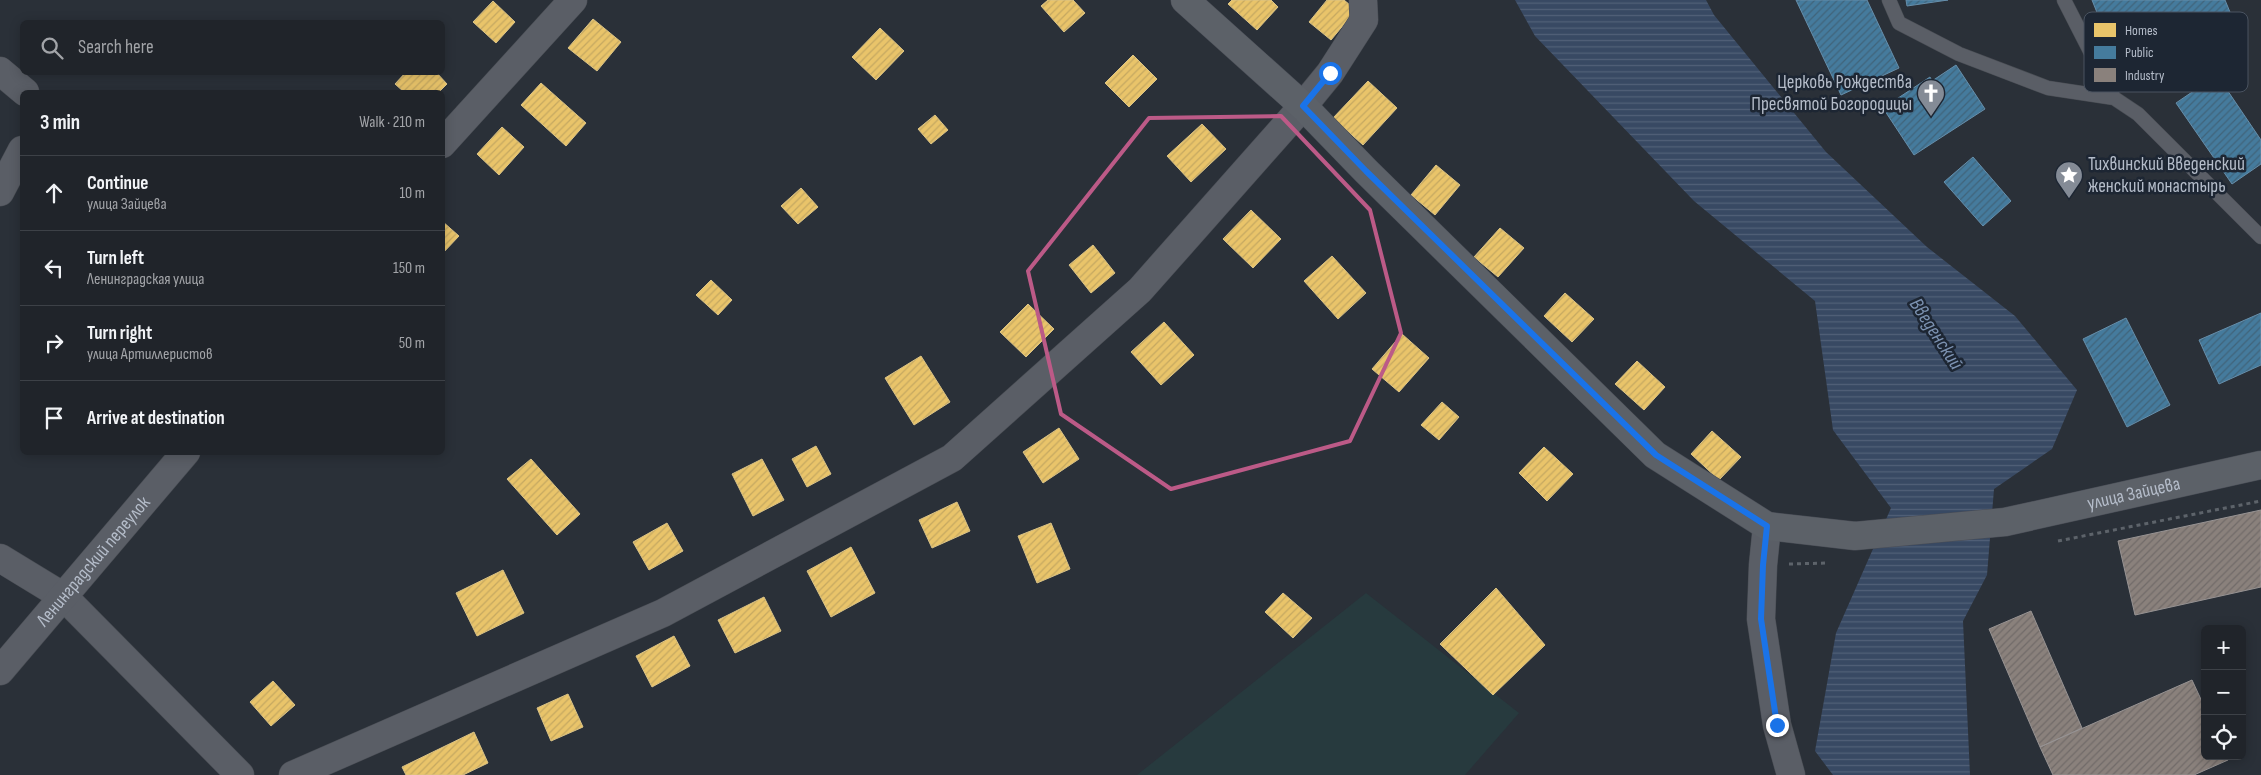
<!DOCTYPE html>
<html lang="en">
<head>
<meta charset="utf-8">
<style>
	:root { --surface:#20242a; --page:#2d3036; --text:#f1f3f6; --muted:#a2a4a8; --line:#3d4147 }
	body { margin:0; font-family:"Sofia Sans Condensed",sans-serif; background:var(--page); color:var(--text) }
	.controls { position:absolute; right:15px; bottom:15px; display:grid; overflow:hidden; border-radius:8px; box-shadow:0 2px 12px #0003 }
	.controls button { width:45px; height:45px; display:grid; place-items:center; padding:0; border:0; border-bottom:1px solid var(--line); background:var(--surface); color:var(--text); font:25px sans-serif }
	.stop { position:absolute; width:15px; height:15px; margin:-11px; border:4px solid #1a73e8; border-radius:50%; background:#fff }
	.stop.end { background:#1a73e8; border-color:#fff; box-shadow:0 1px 5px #0008 }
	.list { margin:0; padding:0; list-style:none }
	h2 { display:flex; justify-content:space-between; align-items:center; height:65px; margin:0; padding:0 20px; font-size:21px }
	h2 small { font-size:16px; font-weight:400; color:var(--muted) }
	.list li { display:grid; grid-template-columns:32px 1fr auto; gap:15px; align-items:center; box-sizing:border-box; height:75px; padding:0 20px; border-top:1px solid var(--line) }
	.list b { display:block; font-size:19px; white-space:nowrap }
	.list p { margin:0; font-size:16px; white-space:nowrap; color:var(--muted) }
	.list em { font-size:16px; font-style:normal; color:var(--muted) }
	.icon { flex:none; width:28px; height:28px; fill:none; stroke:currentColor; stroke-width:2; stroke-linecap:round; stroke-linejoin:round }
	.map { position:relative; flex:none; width:2261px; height:775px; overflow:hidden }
	.search { position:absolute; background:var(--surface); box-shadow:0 2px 12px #0003; left:20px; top:20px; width:425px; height:55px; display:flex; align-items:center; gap:12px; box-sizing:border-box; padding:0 18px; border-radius:8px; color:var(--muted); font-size:19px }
	.panel { position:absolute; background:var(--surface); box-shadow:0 2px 12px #0003; left:20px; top:90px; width:425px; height:365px; border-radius:8px }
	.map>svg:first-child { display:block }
	.green { fill:#273a3e }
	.water { fill:url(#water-rules) }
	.homes { fill:url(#homes-hatch); stroke:#d9c286 }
	.public { fill:url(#public-hatch); stroke:#668eaa }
	.industry { fill:url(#industry-hatch); stroke:#979393 }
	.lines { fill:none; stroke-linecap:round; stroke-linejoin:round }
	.lane-casing { stroke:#484c53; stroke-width:15 }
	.street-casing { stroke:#484c53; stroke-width:29 }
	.primary-casing { stroke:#484c55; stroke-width:29 }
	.path { stroke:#5d636a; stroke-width:3; stroke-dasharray:4 4; stroke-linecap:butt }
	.lane { stroke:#5a5e66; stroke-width:14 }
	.street { stroke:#5a5e66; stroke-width:28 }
	.primary { stroke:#5c6168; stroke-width:28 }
	.route { stroke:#1a73e8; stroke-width:6 }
	.marked { fill:none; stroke:#bc5a87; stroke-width:4; stroke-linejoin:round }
	.labels { text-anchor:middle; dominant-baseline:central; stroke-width:5; stroke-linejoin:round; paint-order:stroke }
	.poi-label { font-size:19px; fill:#b4bcc9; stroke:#1d2633; text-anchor:end }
	.street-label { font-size:19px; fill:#b4bcc9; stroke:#1d2633 }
	.water-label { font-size:20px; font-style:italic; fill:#7c92b1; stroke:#1d2633 }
	.key { fill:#1d2633; stroke:#4a5360; stroke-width:1 }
	.key-label { font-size:14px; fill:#b4bcc9 }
</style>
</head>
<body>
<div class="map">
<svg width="2261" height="775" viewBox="0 0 2261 775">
	<defs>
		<pattern id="water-rules" width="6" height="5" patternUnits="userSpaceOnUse" patternTransform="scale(1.25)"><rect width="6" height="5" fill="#384963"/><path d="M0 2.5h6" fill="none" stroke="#526178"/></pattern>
		<pattern id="homes-hatch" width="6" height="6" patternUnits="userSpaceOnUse" patternTransform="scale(1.25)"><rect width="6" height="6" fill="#e9c46a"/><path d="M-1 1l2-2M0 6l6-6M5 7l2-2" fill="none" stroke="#c5a861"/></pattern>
		<pattern id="public-hatch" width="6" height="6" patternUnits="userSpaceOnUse" patternTransform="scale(1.25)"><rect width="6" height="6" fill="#457b9d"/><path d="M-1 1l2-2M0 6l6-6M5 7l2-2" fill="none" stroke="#40647b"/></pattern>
		<pattern id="industry-hatch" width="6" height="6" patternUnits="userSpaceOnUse" patternTransform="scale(1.25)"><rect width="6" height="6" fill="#8a817c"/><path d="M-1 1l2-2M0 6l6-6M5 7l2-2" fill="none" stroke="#716b69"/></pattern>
	</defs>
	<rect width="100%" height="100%" fill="#2a3038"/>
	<path class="green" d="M 1366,593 L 1519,713 L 1465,775 L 1137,775 Z"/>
	<path class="water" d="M 1515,0 L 1706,0 L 1714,15 L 1826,152 L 1927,247 L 2015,316 L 2077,390 L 2052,449 L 1994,489 L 1987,575 L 1963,621 L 1970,775 L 1833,775 L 1815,751 L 1836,633 L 1891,508 L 1833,430 L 1815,301 L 1694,201 L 1535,36 Z"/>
	<path class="homes" d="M 1048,0 L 1073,0 L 1085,13 L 1064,32 L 1041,6 Z
		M 1232,0 L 1271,0 L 1278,7 L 1257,30 L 1228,4 Z
		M 1327,0 L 1344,0 L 1356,10 L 1331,40 L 1309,22 Z
		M 493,1 L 515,22 L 496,43 L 473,22 Z
		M 593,19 L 621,42 L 597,71 L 568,48 Z
		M 880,28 L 904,51 L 876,80 L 852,57 Z
		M 1133,55 L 1157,79 L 1129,107 L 1105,83 Z
		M 406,72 L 436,72 L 447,84 L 439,92 L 404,92 L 395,84 Z
		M 1368,81 L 1397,108 L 1363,145 L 1333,118 Z
		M 541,83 L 586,123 L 566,146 L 521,105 Z
		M 935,115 L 948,130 L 931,144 L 918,129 Z
		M 1202,124 L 1226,149 L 1191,182 L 1167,156 Z
		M 502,127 L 524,147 L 499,175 L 477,154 Z
		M 1436,165 L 1460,185 L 1435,215 L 1411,195 Z
		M 801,188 L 818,207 L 798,224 L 781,206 Z
		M 1251,210 L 1281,239 L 1253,268 L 1223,239 Z
		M 442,221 L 459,236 L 442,254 Z
		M 1500,228 L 1524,248 L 1498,277 L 1474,257 Z
		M 1093,245 L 1115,273 L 1091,293 L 1069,265 Z
		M 1332,256 L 1366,293 L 1338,319 L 1304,281 Z
		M 711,280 L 732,300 L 718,315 L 696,295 Z
		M 1565,293 L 1594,319 L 1572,342 L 1544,316 Z
		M 1028,304 L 1054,329 L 1026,357 L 1000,332 Z
		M 1164,322 L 1194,355 L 1161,385 L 1131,352 Z
		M 1402,334 L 1429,358 L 1399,392 L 1372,369 Z
		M 921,356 L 950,402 L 914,425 L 885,378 Z
		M 1637,361 L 1665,387 L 1644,410 L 1615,384 Z
		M 1442,402 L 1459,417 L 1439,440 L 1421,425 Z
		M 1059,428 L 1079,459 L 1043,483 L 1023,452 Z
		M 1712,431 L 1741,457 L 1719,480 L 1691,454 Z
		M 816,446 L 831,474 L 807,487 L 792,459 Z
		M 1544,447 L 1573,474 L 1547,501 L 1519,473 Z
		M 531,459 L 580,514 L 557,535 L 507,479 Z
		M 762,459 L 784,500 L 753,516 L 732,474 Z
		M 957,502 L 970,531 L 932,548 L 919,520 Z
		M 667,523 L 683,551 L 649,570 L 633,542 Z
		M 1051,523 L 1070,569 L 1037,583 L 1018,536 Z
		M 851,547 L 875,593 L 831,617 L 807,571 Z
		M 503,570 L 524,613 L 477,636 L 456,593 Z
		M 1496,588 L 1545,645 L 1493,695 L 1440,644 Z
		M 1283,593 L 1312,618 L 1293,638 L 1265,612 Z
		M 764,597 L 781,631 L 735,653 L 718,620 Z
		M 674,636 L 690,666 L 652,687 L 636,656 Z
		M 273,681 L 295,705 L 271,726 L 250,702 Z
		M 568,694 L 583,727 L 551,741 L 537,708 Z
		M 474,732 L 488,763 L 463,775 L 406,775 L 402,767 Z"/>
	<path class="public" d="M 1796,0 L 1867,0 L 1899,68 L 1841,95 Z
		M 1906,0 L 1948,0 L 1907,6 Z
		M 2092,0 L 2225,0 L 2239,34 L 2124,80 Z
		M 1956,65 L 1985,109 L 1914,155 L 1883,108 L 1930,77 L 1932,81 Z
		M 2217,75 L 2261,140 L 2261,164 L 2232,184 L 2176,103 Z
		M 1973,157 L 2011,201 L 1983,226 L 1944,182 Z
		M 2261,313 L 2261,365 L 2219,384 L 2199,340 Z
		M 2126,318 L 2170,405 L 2127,427 L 2083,339 Z"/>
	<path class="industry" d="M 2261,510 L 2261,587 L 2135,615 L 2118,541 Z
		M 2031,611 L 2082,728 L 2040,747 L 1989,629 Z
		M 2192,680 L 2205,708 L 2205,756 L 2226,756 L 2228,760 L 2194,775 L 2053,775 L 2040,747 Z"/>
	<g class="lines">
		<g class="lane-casing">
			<path id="lane" d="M 1889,0 L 1899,23 L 1959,54 L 2048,88 L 2114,98 L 2138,114 L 2261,237
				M 2064,0 L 2114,98"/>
		</g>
		<g class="street-casing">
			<g id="street">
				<path d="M 0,71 L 25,92"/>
				<path d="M 442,144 L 573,0"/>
				<path d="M 0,192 L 22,150"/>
				<path d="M 1767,526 L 1763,565 L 1761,619 L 1777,725 L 1791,775"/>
				<path d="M 0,558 L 64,597 L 240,775"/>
				<path id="s1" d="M 0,671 L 186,452"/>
				<path d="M 293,775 L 663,613 L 952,458 L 1140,290 L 1303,106 L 1330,73 L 1364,20 L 1363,0"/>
			</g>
		</g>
		<g class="primary-casing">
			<g id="primary">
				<path id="s2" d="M 1185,0 L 1303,106 L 1366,171 L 1655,455 L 1767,526 L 1855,536 L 2005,522 L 2261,465"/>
			</g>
		</g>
		<path class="path" d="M 2058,541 L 2261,501
			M 1789,564 L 1828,563"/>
		<use href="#lane" class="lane"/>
		<use href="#street" class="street"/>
		<use href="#primary" class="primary"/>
	</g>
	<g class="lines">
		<path class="route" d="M 1330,73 L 1303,106 L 1366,171 L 1656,455 L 1767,526 L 1763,565 L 1761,619 L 1777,725"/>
	</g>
	<path class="marked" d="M 1281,116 L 1370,210 L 1401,333 L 1350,441 L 1171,489 L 1061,414 L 1028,271 L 1149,118 Z"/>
	<defs>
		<g id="church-pin" transform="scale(1.4375)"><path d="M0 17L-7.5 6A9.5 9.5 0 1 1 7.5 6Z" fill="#848b96" stroke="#1d2633"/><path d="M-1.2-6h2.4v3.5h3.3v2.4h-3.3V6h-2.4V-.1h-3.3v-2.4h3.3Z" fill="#fff"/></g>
		<g id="sight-pin" transform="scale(1.4375)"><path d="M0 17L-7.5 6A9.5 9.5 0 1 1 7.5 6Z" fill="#848b96" stroke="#1d2633"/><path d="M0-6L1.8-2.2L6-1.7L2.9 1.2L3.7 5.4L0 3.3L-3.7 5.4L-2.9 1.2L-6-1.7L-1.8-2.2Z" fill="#fff"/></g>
	</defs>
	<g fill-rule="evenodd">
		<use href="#church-pin" x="1931" y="93"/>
		<use href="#sight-pin" x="2069" y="175"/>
	</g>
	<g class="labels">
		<g class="poi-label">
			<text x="1912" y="82">Церковь Рождества<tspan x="1912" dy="22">Пресвятой Богородицы</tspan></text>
			<text x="2088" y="164" text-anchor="start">Тихвинский Введенский<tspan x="2088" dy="22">женский монастырь</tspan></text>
		</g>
		<g class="street-label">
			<text stroke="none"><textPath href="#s2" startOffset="1158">улица Зайцева</textPath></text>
			<text stroke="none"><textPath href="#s1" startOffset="144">Ленинградский переулок</textPath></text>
		</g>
		<g class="water-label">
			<text transform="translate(1936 334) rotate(57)">Введенский</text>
		</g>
	</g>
	<rect x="2084" y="12" width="164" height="80" rx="8" class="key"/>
	<rect x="2094" y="23" width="22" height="14" fill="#e9c46a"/>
	<rect x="2094" y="46" width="22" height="13" fill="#457b9d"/>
	<rect x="2094" y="68" width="22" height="14" fill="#8a817c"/>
	<g class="key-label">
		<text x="2125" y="35">Homes</text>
		<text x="2125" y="57">Public</text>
		<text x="2125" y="80">Industry</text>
	</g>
</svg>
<div class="controls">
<button>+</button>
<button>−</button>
<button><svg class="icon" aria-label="locate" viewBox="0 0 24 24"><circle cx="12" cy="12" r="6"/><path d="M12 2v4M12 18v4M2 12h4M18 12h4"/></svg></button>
</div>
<div class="stop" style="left:1330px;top:73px"></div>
<div class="stop end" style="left:1777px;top:725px"></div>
<div class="search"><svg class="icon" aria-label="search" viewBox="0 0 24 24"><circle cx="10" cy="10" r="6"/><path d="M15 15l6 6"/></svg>Search here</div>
<section class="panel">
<h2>3 min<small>Walk · 210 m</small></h2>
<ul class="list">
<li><svg class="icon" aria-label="ahead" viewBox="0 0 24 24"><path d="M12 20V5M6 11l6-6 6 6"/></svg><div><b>Continue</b><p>улица Зайцева</p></div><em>10 m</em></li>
<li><svg class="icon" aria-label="left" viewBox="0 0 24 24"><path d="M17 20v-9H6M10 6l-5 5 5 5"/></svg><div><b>Turn left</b><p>Ленинградская улица</p></div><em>150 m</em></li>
<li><svg class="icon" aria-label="right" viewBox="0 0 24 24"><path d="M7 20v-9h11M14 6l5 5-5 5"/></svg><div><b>Turn right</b><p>улица Артиллеристов</p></div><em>50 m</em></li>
<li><svg class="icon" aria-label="arrive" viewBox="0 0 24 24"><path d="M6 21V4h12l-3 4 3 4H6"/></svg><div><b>Arrive at destination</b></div></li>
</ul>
</section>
</div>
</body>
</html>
